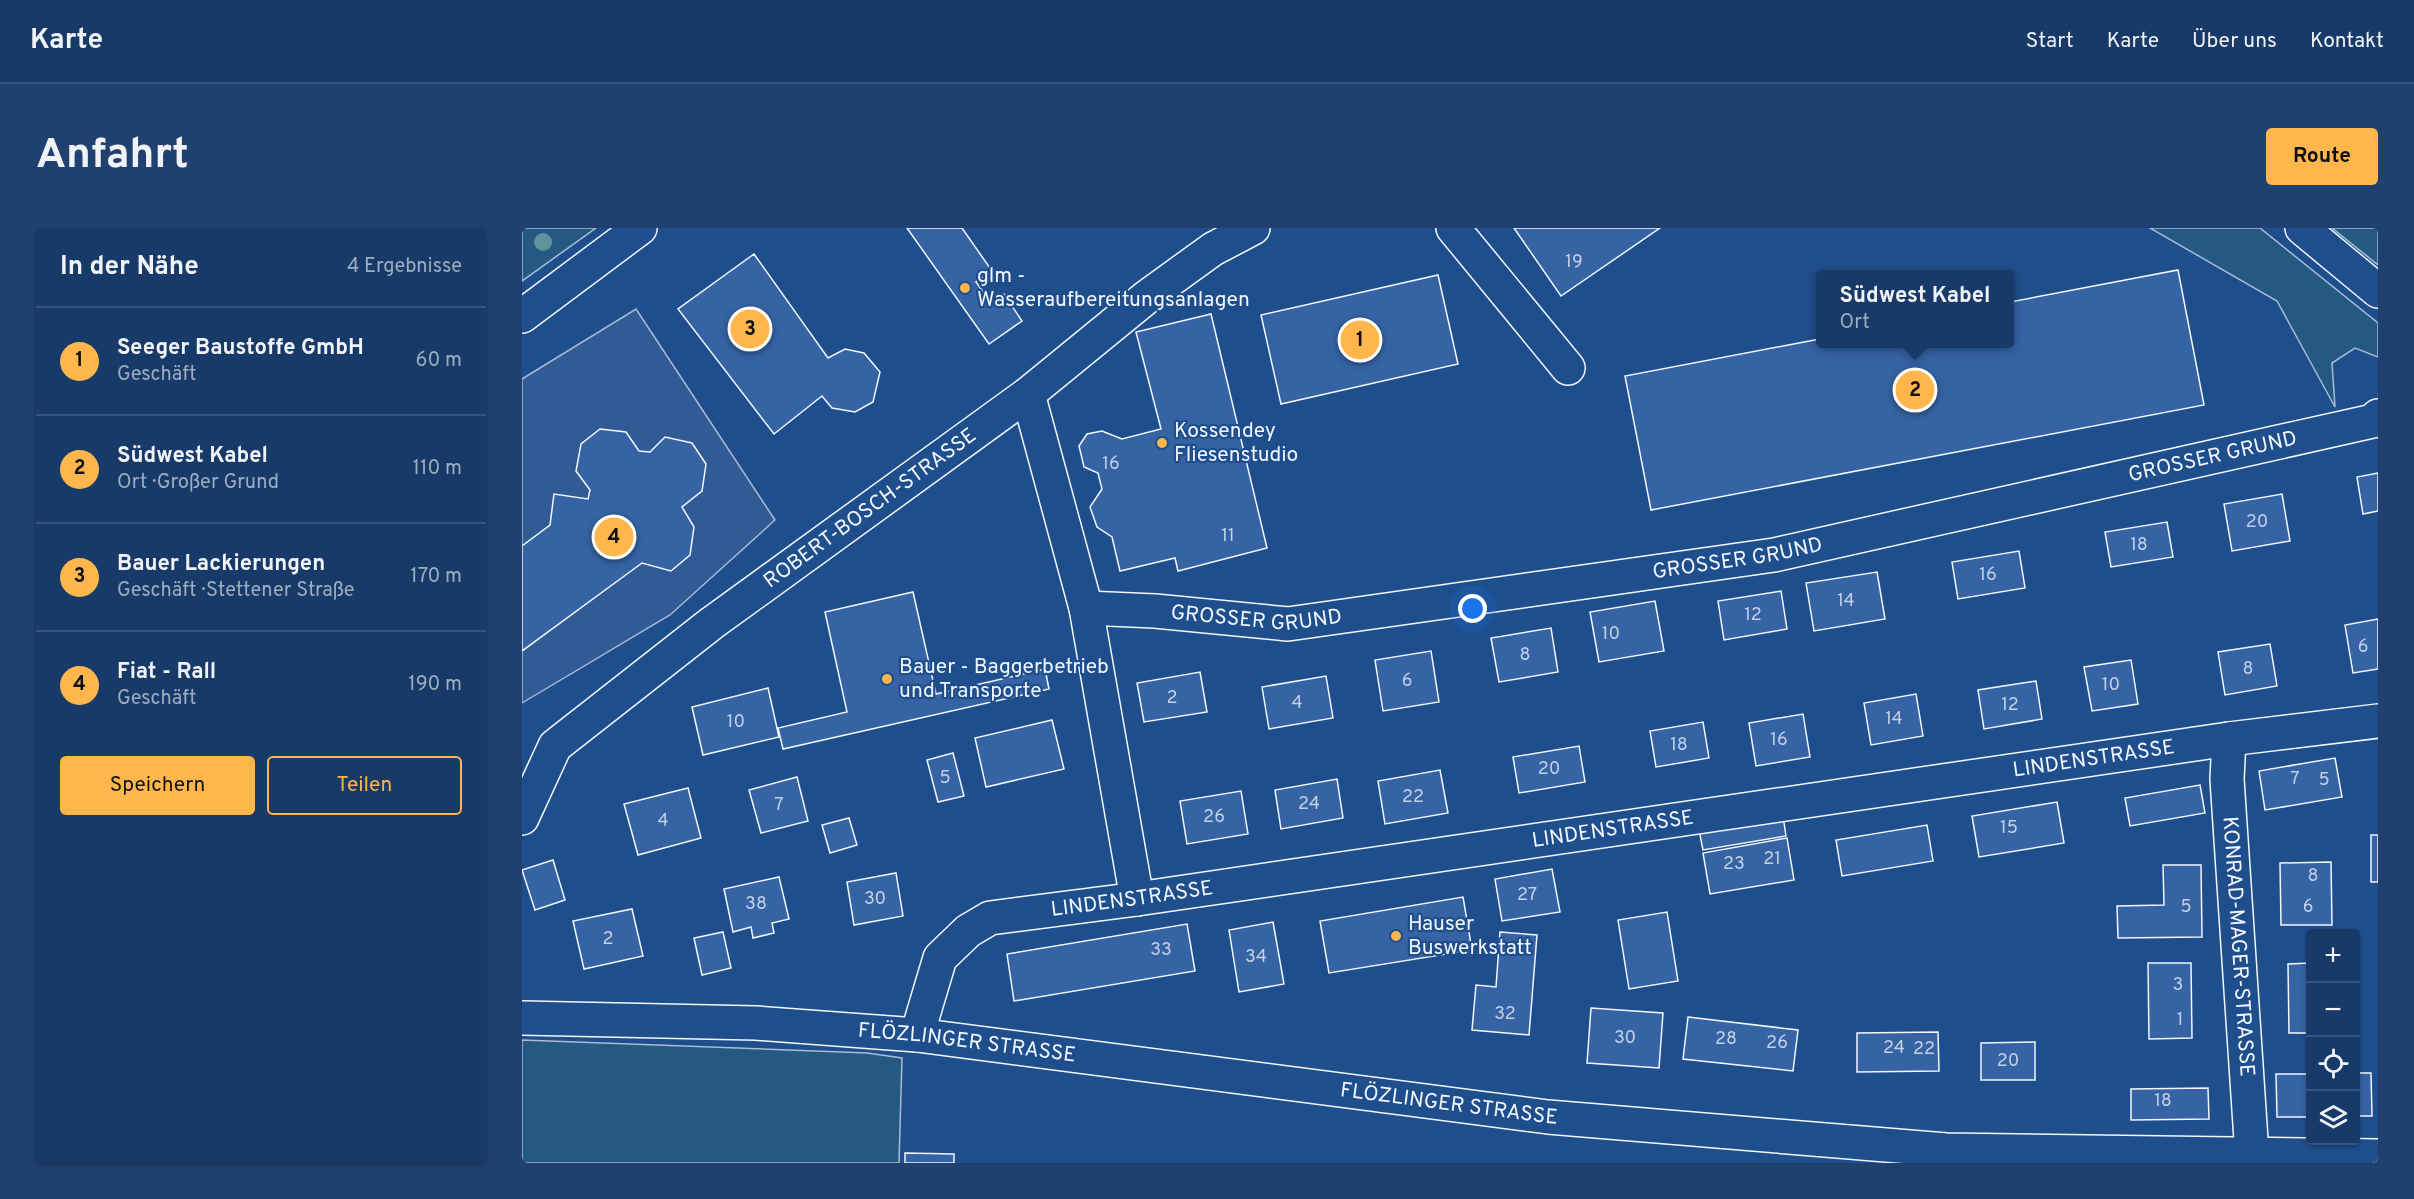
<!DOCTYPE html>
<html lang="de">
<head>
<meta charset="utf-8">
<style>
	:root { --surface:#173a69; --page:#20416f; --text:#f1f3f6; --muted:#9eadc0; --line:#36547d; --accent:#ffb74d }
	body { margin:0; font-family:Overpass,sans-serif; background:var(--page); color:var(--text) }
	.controls { position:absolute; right:18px; bottom:18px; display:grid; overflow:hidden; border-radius:6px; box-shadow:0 2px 4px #0004 }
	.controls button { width:54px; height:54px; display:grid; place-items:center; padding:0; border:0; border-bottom:2px solid var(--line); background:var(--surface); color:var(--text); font:30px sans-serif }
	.you { position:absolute; left:951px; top:381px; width:21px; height:21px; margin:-15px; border:4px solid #fff; border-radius:50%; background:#1a73e8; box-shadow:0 0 0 9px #1a73e833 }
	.badge { display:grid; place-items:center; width:39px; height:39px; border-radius:50%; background:var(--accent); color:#111; font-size:20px; font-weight:700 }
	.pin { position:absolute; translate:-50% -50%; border:3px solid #fff; box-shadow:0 2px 6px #0006 }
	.popup { position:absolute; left:1294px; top:42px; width:198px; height:78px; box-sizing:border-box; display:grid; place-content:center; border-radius:6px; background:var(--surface); filter:drop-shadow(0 2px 4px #0005); font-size:20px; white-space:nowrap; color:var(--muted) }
	.popup b { font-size:22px; color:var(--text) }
	.popup::after { content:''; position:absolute; left:50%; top:100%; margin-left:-12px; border:12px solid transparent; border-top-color:var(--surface) }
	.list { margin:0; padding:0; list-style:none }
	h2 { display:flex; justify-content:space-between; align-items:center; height:78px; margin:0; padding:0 24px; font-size:26px }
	h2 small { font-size:20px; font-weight:400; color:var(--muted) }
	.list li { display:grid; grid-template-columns:39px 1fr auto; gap:18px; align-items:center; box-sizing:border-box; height:108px; padding:0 24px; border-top:2px solid var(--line) }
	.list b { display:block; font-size:22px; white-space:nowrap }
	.list p { margin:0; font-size:20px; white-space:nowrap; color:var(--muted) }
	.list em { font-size:20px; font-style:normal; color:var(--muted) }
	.actions { display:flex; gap:12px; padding:18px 24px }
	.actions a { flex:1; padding:14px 0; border:2px solid var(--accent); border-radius:6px; text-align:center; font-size:21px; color:var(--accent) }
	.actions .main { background:var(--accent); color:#111 }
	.icon { flex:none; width:33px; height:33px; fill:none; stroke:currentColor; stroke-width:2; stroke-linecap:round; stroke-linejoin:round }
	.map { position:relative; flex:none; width:1856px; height:935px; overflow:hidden; border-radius:6px }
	header { display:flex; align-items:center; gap:36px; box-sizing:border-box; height:84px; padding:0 30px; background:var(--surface); border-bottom:2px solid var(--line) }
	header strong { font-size:28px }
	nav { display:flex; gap:33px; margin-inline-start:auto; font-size:21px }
	.intro { display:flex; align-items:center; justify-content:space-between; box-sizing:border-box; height:144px; padding:0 36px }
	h1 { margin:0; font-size:42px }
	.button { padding:15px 27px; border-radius:6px; background:var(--accent); color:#111; font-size:21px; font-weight:700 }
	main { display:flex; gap:36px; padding:0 36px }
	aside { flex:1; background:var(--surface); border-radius:6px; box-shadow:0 2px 4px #0004 }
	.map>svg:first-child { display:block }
	.green { fill:#245a82; stroke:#a8bbd7; stroke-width:1.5 }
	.parking { fill:#305b95; stroke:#a8bbd7; stroke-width:1.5 }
	.building { fill:#3563a3; stroke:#f2f6ff; stroke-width:1.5 }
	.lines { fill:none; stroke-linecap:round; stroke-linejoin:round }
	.minor-casing { stroke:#f2f6ff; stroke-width:36 }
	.minor { stroke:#1f4e8c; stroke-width:33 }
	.tree { fill:#61919a }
	.poi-dot { fill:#ffb74d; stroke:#1f4e8c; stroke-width:2 }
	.labels { text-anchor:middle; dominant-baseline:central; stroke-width:4.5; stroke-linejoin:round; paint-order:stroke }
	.number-label { font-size:18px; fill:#c3d1e8 }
	.poi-label { font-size:21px; fill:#f2f6ff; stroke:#1f4e8c; text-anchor:start }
	.street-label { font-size:21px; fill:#f2f6ff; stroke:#1f4e8c }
</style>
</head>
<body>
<header>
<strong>Karte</strong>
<nav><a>Start</a><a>Karte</a><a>Über uns</a><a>Kontakt</a></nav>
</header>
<div class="intro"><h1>Anfahrt</h1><a class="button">Route</a></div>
<main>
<aside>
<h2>In der Nähe<small>4 Ergebnisse</small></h2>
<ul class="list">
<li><span class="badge">1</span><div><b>Seeger Baustoffe GmbH</b><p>Geschäft</p></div><em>60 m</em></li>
<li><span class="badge">2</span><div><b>Südwest Kabel</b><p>Ort · Großer Grund</p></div><em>110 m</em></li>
<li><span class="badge">3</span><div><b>Bauer Lackierungen</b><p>Geschäft · Stettener Straße</p></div><em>170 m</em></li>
<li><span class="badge">4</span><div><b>Fiat - Rall</b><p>Geschäft</p></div><em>190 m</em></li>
</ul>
<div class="actions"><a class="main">Speichern</a><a>Teilen</a></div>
</aside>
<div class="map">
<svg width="1856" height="935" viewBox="0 0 1856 935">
	<rect width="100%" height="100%" fill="#1f4e8c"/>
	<path class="green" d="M 0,0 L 74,0 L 0,53 Z
		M 1628,0 L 1738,0 L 1856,95 L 1856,129 L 1833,120 L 1810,135 L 1813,179 L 1755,73 Z
		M 1810,0 L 1856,0 L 1856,37 Z
		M 0,812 L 345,825 L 380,830 L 377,935 L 0,935 Z"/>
	<path class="parking" d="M 114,81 L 253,292 L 148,387 L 0,475 L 0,151 Z"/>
	<path class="building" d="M 385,0 L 440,0 L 470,43 L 454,54 L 469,75 L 482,66 L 500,93 L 467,116 Z
		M 992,0 L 1138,0 L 1039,68 Z
		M 232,26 L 306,130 L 323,121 L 342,125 L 358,144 L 351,174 L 333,184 L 310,180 L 300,168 L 252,206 L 156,81 Z
		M 1656,42 L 1682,177 L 1129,282 L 1103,148 L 1298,111 L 1298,116 L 1488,116 L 1488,74 Z
		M 916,47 L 936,136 L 759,176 L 739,87 Z
		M 689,86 L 745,320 L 656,343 L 653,330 L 598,343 L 590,309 L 575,299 L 568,279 L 580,261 L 576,245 L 562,239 L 557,218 L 565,206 L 580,203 L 600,211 L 639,201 L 614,104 Z
		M 78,201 L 104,204 L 117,223 L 128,224 L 143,209 L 170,215 L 184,236 L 180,263 L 160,279 L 172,299 L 168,327 L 149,343 L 120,335 L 0,423 L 0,318 L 28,297 L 32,266 L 66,271 L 68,262 L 54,243 L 59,216 Z
		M 1856,245 L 1856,283 L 1841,286 L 1835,249 Z
		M 1760,266 L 1768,313 L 1710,323 L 1702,276 Z
		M 1645,294 L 1651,329 L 1589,339 L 1583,304 Z
		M 1497,323 L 1503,360 L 1436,371 L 1430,334 Z
		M 1355,344 L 1363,391 L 1292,403 L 1284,355 Z
		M 1259,363 L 1265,401 L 1202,412 L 1196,373 Z
		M 391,364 L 414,466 L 523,441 L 527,461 L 261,521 L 256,500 L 325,484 L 303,384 Z
		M 1133,373 L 1142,423 L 1077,434 L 1068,384 Z
		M 1856,391 L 1856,441 L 1831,445 L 1823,397 Z
		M 1029,400 L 1036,444 L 977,454 L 969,410 Z
		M 1748,416 L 1755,458 L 1703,467 L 1696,424 Z
		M 909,423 L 917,474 L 861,483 L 853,432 Z
		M 1609,432 L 1616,476 L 1570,483 L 1562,439 Z
		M 678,444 L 685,484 L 622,494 L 615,455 Z
		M 804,448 L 811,490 L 747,501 L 740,459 Z
		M 1514,453 L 1520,491 L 1462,501 L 1456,462 Z
		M 246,460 L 257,509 L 181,527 L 170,479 Z
		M 1394,466 L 1401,508 L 1349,517 L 1342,475 Z
		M 1281,486 L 1288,529 L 1234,538 L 1227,495 Z
		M 530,492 L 542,541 L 464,559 L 453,510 Z
		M 1181,494 L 1187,530 L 1134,539 L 1128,503 Z
		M 1057,518 L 1063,554 L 997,565 L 991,529 Z
		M 431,525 L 442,568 L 416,574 L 405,532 Z
		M 1813,530 L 1820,569 L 1743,582 L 1737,543 Z
		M 918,542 L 926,585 L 863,596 L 856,553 Z
		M 275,549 L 286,593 L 239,605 L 227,562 Z
		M 815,551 L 821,590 L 759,601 L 753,562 Z
		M 1678,557 L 1683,585 L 1608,598 L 1603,570 Z
		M 166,560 L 179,610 L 116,627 L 102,576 Z
		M 719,563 L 726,606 L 665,616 L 658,573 Z
		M 1535,574 L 1542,615 L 1457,629 L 1450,588 Z
		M 1261,588 L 1264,608 L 1181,622 L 1177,602 Z
		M 327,590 L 335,617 L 308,625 L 300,597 Z
		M 1405,597 L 1411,633 L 1320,648 L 1314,612 Z
		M 1849,607 L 1856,607 L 1856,654 L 1849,654 Z
		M 1265,610 L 1272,652 L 1188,666 L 1181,625 Z
		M 31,632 L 43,672 L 13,682 L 0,642 Z
		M 1809,634 L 1810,697 L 1759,697 L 1758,635 Z
		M 1641,637 L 1679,637 L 1680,709 L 1596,710 L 1595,678 L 1642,677 Z
		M 1030,641 L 1038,684 L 980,693 L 973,651 Z
		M 374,645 L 381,688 L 332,697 L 325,654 Z
		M 257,649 L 267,691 L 250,695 L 252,705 L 231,710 L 229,699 L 211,704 L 202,661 Z
		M 941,669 L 950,722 L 807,745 L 798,693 Z
		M 110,681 L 121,728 L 62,741 L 51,693 Z
		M 1145,684 L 1156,753 L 1107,761 L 1096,692 Z
		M 751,694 L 762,756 L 717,764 L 707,702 Z
		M 665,696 L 673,743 L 492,773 L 485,726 Z
		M 201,704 L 209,740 L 180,747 L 172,710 Z
		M 978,704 L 1015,707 L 1007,807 L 950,802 L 954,757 L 974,759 Z
		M 1626,735 L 1669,735 L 1670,810 L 1627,811 Z
		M 1788,735 L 1788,805 L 1767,805 L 1766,736 Z
		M 1069,780 L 1141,785 L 1137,840 L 1065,835 Z
		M 1166,789 L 1276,802 L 1271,843 L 1161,831 Z
		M 1416,804 L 1417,843 L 1335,844 L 1335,805 Z
		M 1513,814 L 1513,852 L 1459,852 L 1459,815 Z
		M 1834,845 L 1849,845 L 1850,888 L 1834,888 Z
		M 1754,846 L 1788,846 L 1788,889 L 1755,889 Z
		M 1686,860 L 1687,891 L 1609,892 L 1609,861 Z
		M 383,925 L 432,926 L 432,935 L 383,935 Z"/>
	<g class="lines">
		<g class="minor-casing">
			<g id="minor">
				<path d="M 931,0 L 1046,140"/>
				<path d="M 1780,0 L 1856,63"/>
				<path d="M 0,88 L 118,0"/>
				<path d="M 506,166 L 564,380 L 615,671"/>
				<path id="s1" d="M 564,380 L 633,383 L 766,396 L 1252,327 L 1851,193 L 1856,188"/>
				<path id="s2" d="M 1707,511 L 1705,551 L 1730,927"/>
				<path id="s3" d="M 0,590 L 33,518 L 190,395 L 506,166 L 626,68 L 691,21 L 731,0"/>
				<path id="s4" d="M 0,790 L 234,795 L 395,807 L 1026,889 L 1424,922 L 1856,928"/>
				<path id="s5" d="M 395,807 L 418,730 L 446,703 L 468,690 L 615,671 L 1707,511 L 1856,493"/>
			</g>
		</g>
		<use href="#minor" class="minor"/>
	</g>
	<circle class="tree" cx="21" cy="14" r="9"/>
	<g class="poi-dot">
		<circle cx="443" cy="60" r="6"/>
		<circle cx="640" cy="215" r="6"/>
		<circle cx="365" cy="451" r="6"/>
		<circle cx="874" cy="708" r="6"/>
	</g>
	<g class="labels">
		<g class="number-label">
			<text x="1052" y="34">19</text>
			<text x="589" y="236">16</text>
			<text x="1735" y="294">20</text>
			<text x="706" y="308">11</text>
			<text x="1617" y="317">18</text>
			<text x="1466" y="347">16</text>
			<text x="1324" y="373">14</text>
			<text x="1231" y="387">12</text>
			<text x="1089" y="406">10</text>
			<text x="1841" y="419">6</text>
			<text x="1003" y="427">8</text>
			<text x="1726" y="441">8</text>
			<text x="885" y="453">6</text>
			<text x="1589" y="457">10</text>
			<text x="650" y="470">2</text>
			<text x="775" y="475">4</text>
			<text x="1488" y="477">12</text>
			<text x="1372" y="491">14</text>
			<text x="214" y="494">10</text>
			<text x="1257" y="512">16</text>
			<text x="1157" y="517">18</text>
			<text x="1027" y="541">20</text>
			<text x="423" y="550">5</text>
			<text x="1773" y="551">7</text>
			<text x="1802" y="552">5</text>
			<text x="891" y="569">22</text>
			<text x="787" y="576">24</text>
			<text x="257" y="577">7</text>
			<text x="692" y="589">26</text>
			<text x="141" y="593">4</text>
			<text x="1487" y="600">15</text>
			<text x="1250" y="631">21</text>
			<text x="1212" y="636">23</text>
			<text x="1791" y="648">8</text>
			<text x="1005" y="667">27</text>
			<text x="353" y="671">30</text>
			<text x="234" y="676">38</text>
			<text x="1664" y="679">5</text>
			<text x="1786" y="679">6</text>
			<text x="86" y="711">2</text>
			<text x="639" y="722">33</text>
			<text x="734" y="729">34</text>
			<text x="1656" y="757">3</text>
			<text x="983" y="786">32</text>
			<text x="1658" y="792">1</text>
			<text x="1103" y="810">30</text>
			<text x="1204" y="811">28</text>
			<text x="1255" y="815">26</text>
			<text x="1372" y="820">24</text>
			<text x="1402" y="821">22</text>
			<text x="1486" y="833">20</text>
			<text x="1641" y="873">18</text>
		</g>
		<g class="poi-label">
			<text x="455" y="48">glm -<tspan x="455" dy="24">Wasseraufbereitungsanlagen</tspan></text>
			<text x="652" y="203">Kossendey<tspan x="652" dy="24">Fliesenstudio</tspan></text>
			<text x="377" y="439">Bauer - Baggerbetrieb<tspan x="377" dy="24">und Transporte</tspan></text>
			<text x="886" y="696">Hauser<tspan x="886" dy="24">Buswerkstatt</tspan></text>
		</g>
		<g class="street-label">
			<text stroke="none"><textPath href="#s1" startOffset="1143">GROSSER GRUND</textPath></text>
			<text stroke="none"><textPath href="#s3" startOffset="474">ROBERT-BOSCH-STRASSE</textPath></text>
			<text stroke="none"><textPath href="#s1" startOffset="657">GROSSER GRUND</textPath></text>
			<text stroke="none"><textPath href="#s1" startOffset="171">GROSSER GRUND</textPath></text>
			<text stroke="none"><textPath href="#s5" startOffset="1260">LINDENSTRASSE</textPath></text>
			<text stroke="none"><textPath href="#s5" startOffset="774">LINDENSTRASSE</textPath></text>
			<text stroke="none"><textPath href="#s5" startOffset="288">LINDENSTRASSE</textPath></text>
			<text stroke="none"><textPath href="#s2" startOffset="208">KONRAD-MAGER-STRASSE</textPath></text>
			<text stroke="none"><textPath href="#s4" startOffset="446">FLÖZLINGER STRASSE</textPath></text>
			<text stroke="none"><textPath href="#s4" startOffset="932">FLÖZLINGER STRASSE</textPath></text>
		</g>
	</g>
</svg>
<div class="controls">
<button>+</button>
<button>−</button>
<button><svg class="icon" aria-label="locate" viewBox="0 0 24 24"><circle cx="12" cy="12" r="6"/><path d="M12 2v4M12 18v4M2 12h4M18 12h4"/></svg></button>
<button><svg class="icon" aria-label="layers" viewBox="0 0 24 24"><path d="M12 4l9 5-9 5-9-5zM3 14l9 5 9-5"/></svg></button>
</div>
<div class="you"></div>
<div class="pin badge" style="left:838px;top:112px">1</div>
<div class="pin badge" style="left:1393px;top:162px">2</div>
<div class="popup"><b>Südwest Kabel</b>Ort</div>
<div class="pin badge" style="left:228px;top:101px">3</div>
<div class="pin badge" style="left:92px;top:309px">4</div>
</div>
</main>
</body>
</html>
